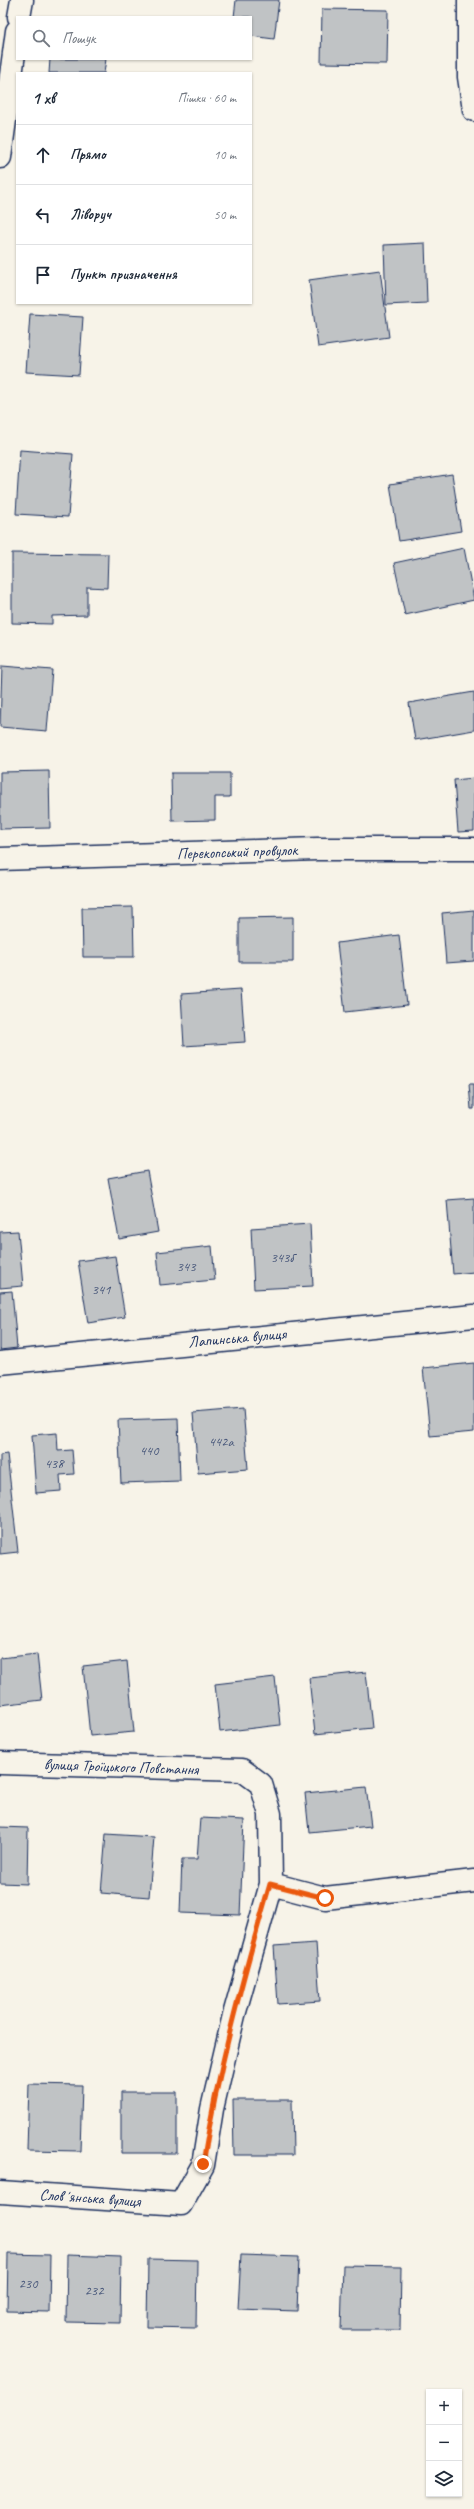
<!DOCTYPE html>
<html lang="uk">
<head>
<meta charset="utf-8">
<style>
	:root { --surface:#fff; --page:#f2f2f3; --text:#1f2937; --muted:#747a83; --line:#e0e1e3 }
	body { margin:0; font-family:Caveat,sans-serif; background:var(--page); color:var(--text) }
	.controls { position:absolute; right:12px; bottom:12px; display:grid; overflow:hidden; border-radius:0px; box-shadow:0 1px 3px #0004 }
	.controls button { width:36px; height:36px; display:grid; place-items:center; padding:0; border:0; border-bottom:1px solid var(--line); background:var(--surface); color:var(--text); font:20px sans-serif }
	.stop { position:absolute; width:12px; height:12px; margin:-9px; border:3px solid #ea580c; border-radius:50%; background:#fff }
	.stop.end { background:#ea580c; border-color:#fff; box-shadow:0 1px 4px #0008 }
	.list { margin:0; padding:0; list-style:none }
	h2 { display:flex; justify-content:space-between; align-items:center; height:52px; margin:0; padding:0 16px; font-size:17px }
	h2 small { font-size:13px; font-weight:400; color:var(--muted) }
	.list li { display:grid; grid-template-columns:26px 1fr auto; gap:12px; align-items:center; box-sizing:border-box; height:60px; padding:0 16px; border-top:1px solid var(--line) }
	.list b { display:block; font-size:15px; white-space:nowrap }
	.list em { font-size:13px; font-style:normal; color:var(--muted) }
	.icon { flex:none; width:22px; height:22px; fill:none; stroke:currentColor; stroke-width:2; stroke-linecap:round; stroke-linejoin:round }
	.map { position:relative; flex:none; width:474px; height:2509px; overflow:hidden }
	.search { position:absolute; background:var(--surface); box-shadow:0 1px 3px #0004; left:16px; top:16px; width:236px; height:44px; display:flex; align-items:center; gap:10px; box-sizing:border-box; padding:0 14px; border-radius:0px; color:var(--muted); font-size:15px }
	.panel { position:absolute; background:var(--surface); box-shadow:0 1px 3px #0004; left:16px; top:72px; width:236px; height:232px; border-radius:0px }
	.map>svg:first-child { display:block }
	.building { fill:#c0c3c5; stroke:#1b2f5e }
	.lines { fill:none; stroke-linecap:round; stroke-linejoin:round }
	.minor-casing { stroke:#1b2f5e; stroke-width:25 }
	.minor { stroke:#f7f3e8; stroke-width:22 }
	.route { stroke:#ea580c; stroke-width:5 }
	.labels { text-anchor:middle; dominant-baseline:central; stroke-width:3; stroke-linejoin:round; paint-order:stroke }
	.number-label { font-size:14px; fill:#445478 }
	.street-label { font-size:16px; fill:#1b2f5e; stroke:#f7f3e8 }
</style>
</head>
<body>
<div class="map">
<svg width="474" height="2509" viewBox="0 0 474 2509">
	<rect width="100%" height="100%" fill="#f7f3e8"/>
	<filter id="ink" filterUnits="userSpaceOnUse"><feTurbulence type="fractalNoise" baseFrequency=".025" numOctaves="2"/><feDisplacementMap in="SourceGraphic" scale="8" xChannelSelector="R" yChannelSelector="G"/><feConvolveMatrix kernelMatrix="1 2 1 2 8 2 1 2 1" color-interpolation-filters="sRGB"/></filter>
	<g filter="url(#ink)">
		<path class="building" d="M 236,0 L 279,0 L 274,39 L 251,36 L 251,17 L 234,17 Z
			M 322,9 L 388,10 L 387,64 L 321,63 Z
			M 50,59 L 106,59 L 104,73 L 49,73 Z
			M 425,243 L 427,303 L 386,305 L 384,245 Z
			M 380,270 L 389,337 L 318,347 L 309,280 Z
			M 30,314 L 83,317 L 79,375 L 26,372 Z
			M 20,450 L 73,454 L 68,517 L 16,514 Z
			M 452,474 L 461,531 L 399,541 L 390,484 Z
			M 464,548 L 474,600 L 405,615 L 394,563 Z
			M 12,553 L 108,554 L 107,588 L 87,587 L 87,615 L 52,616 L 52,624 L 12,623 Z
			M 2,666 L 52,670 L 47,731 L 0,727 Z
			M 474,692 L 474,730 L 415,740 L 409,703 Z
			M 49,771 L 50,828 L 0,829 L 0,772 Z
			M 171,773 L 230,773 L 230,797 L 215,797 L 215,820 L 172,821 Z
			M 474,778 L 474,831 L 458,832 L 454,780 Z
			M 133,907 L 134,957 L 83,957 L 82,908 Z
			M 474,910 L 474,961 L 446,963 L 442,913 Z
			M 293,917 L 293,962 L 239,962 L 239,918 Z
			M 399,935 L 407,1005 L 345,1012 L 337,943 Z
			M 241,990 L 245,1042 L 184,1046 L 181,994 Z
			M 469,1084 L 474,1084 L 474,1109 L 471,1109 Z
			M 147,1171 L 158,1232 L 119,1239 L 108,1178 Z
			M 474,1198 L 474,1272 L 453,1274 L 447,1200 Z
			M 310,1224 L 313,1286 L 254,1289 L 251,1228 Z
			M 18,1231 L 23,1286 L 0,1288 L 0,1232 Z
			M 212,1246 L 215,1280 L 160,1285 L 157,1252 Z
			M 115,1256 L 125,1317 L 88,1323 L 78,1261 Z
			M 12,1291 L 17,1348 L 0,1350 L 0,1292 Z
			M 474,1363 L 474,1432 L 430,1436 L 423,1368 Z
			M 243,1409 L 248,1469 L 198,1473 L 193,1413 Z
			M 178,1418 L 180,1481 L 121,1483 L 118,1420 Z
			M 57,1433 L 58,1451 L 72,1450 L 74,1474 L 60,1475 L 61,1491 L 36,1493 L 32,1435 Z
			M 7,1454 L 18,1552 L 0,1554 L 0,1455 Z
			M 37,1654 L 42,1700 L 0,1705 L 0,1658 Z
			M 127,1661 L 134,1732 L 90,1736 L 83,1666 Z
			M 366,1672 L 372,1728 L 315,1734 L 309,1678 Z
			M 275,1677 L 280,1725 L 220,1732 L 215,1684 Z
			M 366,1787 L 371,1826 L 309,1832 L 305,1793 Z
			M 200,1818 L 244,1820 L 240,1915 L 180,1913 L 182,1859 L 197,1859 Z
			M 0,1827 L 28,1828 L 27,1884 L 0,1883 Z
			M 106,1834 L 154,1837 L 149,1897 L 101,1893 Z
			M 316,1943 L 320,2001 L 278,2004 L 274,1946 Z
			M 29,2084 L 82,2085 L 80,2151 L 27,2150 Z
			M 121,2092 L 177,2092 L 177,2153 L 121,2153 Z
			M 233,2100 L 292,2100 L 293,2155 L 234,2155 Z
			M 8,2254 L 50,2255 L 49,2312 L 7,2311 Z
			M 67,2255 L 121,2257 L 120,2323 L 66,2322 Z
			M 241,2255 L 299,2257 L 297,2311 L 238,2309 Z
			M 148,2259 L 197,2260 L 196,2328 L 147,2327 Z
			M 343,2265 L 401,2266 L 400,2330 L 341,2330 Z"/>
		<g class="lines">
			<g class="minor-casing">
				<path id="minor" d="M 469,0 L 469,77 L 474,110
					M 19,17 L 22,0
					M 0,157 L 17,31
					M 0,859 L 317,849 L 474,849
					M 0,1363 L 474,1316
					M 0,1763 L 242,1770 L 261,1784 L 270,1814 L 271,1884 L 234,2015 L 212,2109 L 203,2165 L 181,2204 L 0,2192
					M 271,1884 L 325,1898 L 474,1881"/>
			</g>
			<use href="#minor" class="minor"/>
		</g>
	</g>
	<g class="lines" filter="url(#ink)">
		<path class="route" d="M 203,2164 C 218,2069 243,1977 270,1884 L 325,1898"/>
	</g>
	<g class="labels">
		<g class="number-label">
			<text x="282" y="1257">343б</text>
			<text x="186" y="1266">343</text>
			<text x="101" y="1289">341</text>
			<text x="221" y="1441">442а</text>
			<text x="149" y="1450">440</text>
			<text x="54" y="1463">438</text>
			<text x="28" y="2283">230</text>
			<text x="94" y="2290">232</text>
		</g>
		<g class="street-label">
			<text transform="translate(237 852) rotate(-2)">Перекопський провулок</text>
			<text transform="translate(237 1338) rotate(-5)">Лапинська вулиця</text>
			<text transform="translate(121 1767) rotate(2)">вулиця Троїцького Повстання</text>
			<text transform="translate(90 2198) rotate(4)">Словʼянська вулиця</text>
		</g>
	</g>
</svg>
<div class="controls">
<button>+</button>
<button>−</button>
<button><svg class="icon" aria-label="layers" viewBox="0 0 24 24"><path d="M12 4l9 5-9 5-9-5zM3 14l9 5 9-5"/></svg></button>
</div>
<div class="stop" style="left:325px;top:1898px"></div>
<div class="stop end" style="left:203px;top:2164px"></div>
<div class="search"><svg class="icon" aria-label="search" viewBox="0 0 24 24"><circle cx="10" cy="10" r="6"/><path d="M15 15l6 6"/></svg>Пошук</div>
<section class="panel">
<h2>1 хв<small>Пішки · 60 m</small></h2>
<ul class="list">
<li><svg class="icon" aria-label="ahead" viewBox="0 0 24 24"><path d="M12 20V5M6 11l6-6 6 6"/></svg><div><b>Прямо</b></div><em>10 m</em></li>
<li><svg class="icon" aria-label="left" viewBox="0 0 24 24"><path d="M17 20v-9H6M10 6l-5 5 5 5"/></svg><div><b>Ліворуч</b></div><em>50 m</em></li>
<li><svg class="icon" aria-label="arrive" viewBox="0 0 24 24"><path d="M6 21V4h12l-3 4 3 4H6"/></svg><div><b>Пункт призначення</b></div></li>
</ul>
</section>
</div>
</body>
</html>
